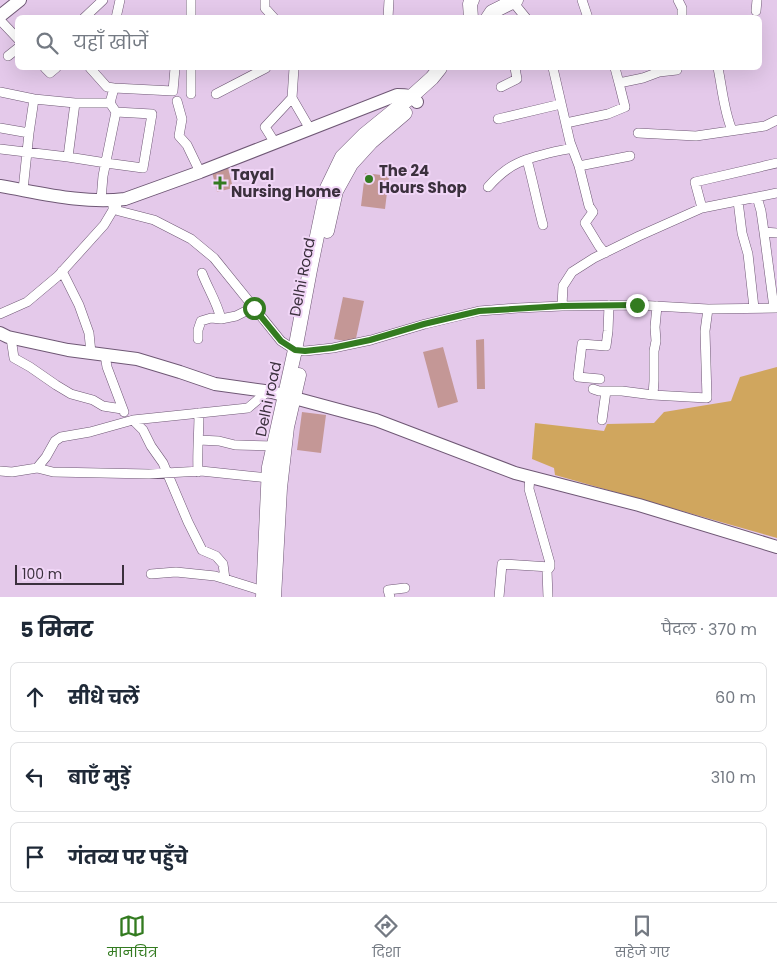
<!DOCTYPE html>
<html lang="hi">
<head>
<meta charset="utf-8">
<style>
	:root { --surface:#fff; --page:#f6f6f7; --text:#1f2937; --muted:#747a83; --line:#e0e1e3; --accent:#337b20 }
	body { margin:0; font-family:Poppins,"Noto Sans Devanagari",sans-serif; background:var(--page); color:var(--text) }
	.scale { position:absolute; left:15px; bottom:12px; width:109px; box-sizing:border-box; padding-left:5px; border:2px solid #3b303d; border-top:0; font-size:14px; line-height:18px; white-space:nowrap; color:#3b303d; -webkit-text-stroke:4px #f1d6f7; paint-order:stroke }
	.stop { position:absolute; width:15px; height:15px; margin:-11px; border:4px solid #337b20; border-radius:50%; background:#fff }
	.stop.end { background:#337b20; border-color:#fff; box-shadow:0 1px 5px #0008 }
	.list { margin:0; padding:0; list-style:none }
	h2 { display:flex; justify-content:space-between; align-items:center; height:65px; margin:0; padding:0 20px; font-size:21px }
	h2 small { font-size:16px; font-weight:400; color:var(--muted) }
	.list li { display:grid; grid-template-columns:32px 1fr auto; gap:15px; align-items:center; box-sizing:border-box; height:70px; margin:0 10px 10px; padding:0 10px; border:1px solid var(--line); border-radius:8px }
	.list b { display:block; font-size:19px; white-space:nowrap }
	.list em { font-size:16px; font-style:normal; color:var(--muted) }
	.icon { flex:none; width:28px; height:28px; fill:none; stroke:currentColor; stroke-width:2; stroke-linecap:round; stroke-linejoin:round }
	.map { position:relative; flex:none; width:777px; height:597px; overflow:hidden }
	.search { position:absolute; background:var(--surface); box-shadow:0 5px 20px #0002; left:15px; right:15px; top:15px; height:55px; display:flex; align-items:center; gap:12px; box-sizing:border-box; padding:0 18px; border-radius:8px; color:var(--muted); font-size:19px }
	.sheet { height:305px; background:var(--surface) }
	nav { display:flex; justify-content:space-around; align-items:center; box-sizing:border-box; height:70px; border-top:1px solid var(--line); background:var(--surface); font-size:14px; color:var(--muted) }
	nav a { display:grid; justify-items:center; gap:2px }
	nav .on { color:var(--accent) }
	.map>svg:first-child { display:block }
	.green { fill:#d0a65e }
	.building { fill:#c49796 }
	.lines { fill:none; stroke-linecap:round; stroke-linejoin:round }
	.street-casing { stroke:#6f5875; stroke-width:10 }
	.secondary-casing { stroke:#6f5875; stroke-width:14 }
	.primary-casing { stroke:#6f5875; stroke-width:15 }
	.street { stroke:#fff; stroke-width:9 }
	.secondary { stroke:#fff; stroke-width:12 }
	.primary { stroke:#fff; stroke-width:14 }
	.route { stroke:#337b20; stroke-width:6 }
	.poi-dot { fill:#337b20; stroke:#f1d6f7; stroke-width:2 }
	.labels { text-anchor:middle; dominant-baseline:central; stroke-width:4; stroke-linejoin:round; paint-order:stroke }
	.poi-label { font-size:15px; font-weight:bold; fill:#3b303d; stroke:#f1d6f7; text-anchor:start }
	.street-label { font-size:15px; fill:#3b303d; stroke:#f1d6f7 }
</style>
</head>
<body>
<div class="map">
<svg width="777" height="597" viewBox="0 0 777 597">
	<rect width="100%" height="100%" fill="#e4c9ea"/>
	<path class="green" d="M 777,367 L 777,538 L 555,475 L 554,468 L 532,459 L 535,423 L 604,431 L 607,424 L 654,423 L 664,412 L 731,401 L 740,377 Z"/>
	<path class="building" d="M 228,168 L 233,188 L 217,192 L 212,172 Z
		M 365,173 L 389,176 L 385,209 L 361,206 Z
		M 343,297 L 364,301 L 355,343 L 334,339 Z
		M 484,339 L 485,389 L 477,389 L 476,340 Z
		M 443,347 L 458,402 L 438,408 L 423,352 Z
		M 302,412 L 326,415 L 321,453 L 297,450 Z"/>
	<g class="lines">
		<g class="street-casing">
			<path id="street" d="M 265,0 L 265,8 L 274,18
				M 582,0 L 588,18
				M 678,0 L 682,8 L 682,18
				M 513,2 L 526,18
				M 756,11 L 757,0
				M 84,18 L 103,0
				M 116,18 L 120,0
				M 191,18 L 191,0
				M 388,18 L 389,0
				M 0,20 L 18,39
				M 8,56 L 18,48
				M 45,68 L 50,73 L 56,68
				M 90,68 L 107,87 L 114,88
				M 191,68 L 191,94
				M 294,68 L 292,98 L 310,129
				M 553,68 L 570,142 L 579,166 L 630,156
				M 615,68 L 619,83
				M 658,68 L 659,72 L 677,70
				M 718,68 C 722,87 724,112 732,130
				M 501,87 L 517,79 L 515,68
				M 0,92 L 34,99
				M 216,94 L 266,68
				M 177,101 L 182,119 L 179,136 L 187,145 L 200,172
				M 498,119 L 561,104
				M 566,123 L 608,114 L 625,107 L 619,83 L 643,78 L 659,72
				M 0,128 L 29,133
				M 638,133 L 696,136 L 765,126 L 777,120
				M 275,143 L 265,127 L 292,98
				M 0,149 L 68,157 L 106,163 L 143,168 L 152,114 L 116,112
				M 68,157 L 75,103
				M 527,160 C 533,181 537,203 543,225
				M 579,166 L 589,206 L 593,212 L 585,223 L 599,246 L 605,253
				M 488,187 C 496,178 507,168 518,163 C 535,155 554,152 572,148
				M 23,190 L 29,133 L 34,99 L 75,103 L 110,103
				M 757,197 L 761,211 L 764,232 L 777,233
				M 101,200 L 103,176 L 116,112 L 110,103 L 114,88 L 173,91 L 175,68
				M 116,200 L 117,210 L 119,211 L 154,220 L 191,239 L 214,258 L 281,341 L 295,350 L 305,351 L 333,348 L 371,340 L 425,324 L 479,311 L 518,308 L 562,306 L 637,305 L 708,309 L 777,308
				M 738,201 L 742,233 L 748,254 L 754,308
				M 702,208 L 695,182 L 777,163
				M 764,232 L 774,308
				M 62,271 L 79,305 L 89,333 L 91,353
				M 202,273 C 208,289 217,302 221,319 L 236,316 L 254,307
				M 562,306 L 563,286 L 572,272 L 594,258 L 639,236 L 702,208 L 777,193
				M 657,306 L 655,327 L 656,341 L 654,351 L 654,381 L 653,395 L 707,398 L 705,331 L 708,309
				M 0,314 L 27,302 L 58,276 L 104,225 L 113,210 L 113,203
				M 11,338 L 14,358 L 30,367 L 56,385 L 71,394 L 93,400 L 103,406 L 122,409
				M 198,339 L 198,330 L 201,321 L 211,318 L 221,319
				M 105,355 L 107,367 L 124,412
				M 600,379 L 578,377 L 582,344 L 606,346 L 608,331 L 609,305
				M 593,389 L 599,391 L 622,391 L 653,395
				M 133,420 L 143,430 L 151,446 L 163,463 L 188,522 L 202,550 L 216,556 L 223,564 L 225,579 L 263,591
				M 602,420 L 606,391
				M 199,440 L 219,441 L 235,445 L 274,446
				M 37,468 L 53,472 L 149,474 L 201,471 L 269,478
				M 0,471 L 12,472 L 37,468 L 46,457 L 55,441 L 61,437 L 90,432 L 133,420 L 248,408 L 268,391
				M 198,472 C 197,452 199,433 199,413
				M 530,477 L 529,489 L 550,563 L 550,567 L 547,571 L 548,597
				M 151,574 L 176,572 L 215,576 L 225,579
				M 390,597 L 388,590 L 405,588
				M 499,597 L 502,564 L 550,567"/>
		</g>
		<g class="secondary-casing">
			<path id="secondary" d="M 0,16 L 20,0
				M 0,186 C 41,193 83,204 125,199 L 200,172 L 397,95 C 406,95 411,95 417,102
				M 0,333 L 8,337 L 68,350 L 137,359 L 180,372 L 215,384 L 272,392 L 376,420 L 515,473 L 639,505 L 777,547"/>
		</g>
		<g class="primary-casing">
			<path id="primary" d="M 471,18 L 470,4 L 472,0
				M 488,18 L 492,12 L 516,0
				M 327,231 L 336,191 L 351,164 L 371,142 L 405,113
				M 263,597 L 269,467 L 295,350 L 310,270 L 327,188 L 342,157 L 364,135 L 412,96 L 432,78 L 440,68
				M 274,597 L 280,488 L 287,427 L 299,375"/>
		</g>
		<use href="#street" class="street"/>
		<use href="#secondary" class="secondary"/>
		<use href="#primary" class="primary"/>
	</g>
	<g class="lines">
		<path class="route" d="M 254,308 L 281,341 L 295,350 L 305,351 L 332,348 L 370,340 L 424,324 L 479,311 L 562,306 L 637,305"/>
	</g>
	<g class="poi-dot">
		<circle cx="369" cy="179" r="5"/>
		<path d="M217.5 175.5h5v5h5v5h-5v5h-5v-5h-5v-5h5z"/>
	</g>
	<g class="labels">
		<g class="poi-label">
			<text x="379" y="170">The 24<tspan x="379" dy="17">Hours Shop</tspan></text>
			<text x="231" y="174">Tayal<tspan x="231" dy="17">Nursing Home</tspan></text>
		</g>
		<g class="street-label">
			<text transform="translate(302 277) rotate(-79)">Delhi Road</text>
			<text transform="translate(268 399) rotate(-78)">Delhi road</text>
		</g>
	</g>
</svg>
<div class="scale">100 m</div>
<div class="stop" style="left:254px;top:308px"></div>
<div class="stop end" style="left:637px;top:305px"></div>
<div class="search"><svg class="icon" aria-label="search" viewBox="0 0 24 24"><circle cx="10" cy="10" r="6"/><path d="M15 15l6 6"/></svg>यहाँ खोजें</div>
</div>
<section class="sheet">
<h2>5 मिनट<small>पैदल · 370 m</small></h2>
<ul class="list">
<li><svg class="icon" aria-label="ahead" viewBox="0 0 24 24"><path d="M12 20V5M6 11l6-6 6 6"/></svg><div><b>सीधे चलें</b></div><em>60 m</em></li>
<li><svg class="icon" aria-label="left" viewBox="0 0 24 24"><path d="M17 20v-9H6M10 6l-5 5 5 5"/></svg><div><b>बाएँ मुड़ें</b></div><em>310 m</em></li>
<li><svg class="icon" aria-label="arrive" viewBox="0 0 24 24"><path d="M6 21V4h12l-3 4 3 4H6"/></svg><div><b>गंतव्य पर पहुँचे</b></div></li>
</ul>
</section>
<nav>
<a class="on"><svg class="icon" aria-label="map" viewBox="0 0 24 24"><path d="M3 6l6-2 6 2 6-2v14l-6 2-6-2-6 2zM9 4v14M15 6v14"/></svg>मानचित्र</a>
<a><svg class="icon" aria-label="directions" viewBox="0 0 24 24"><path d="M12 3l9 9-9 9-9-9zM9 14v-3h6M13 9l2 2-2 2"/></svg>दिशा</a>
<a><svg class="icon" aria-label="saved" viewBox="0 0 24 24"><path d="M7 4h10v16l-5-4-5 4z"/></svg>सहेजे गए</a>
</nav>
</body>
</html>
